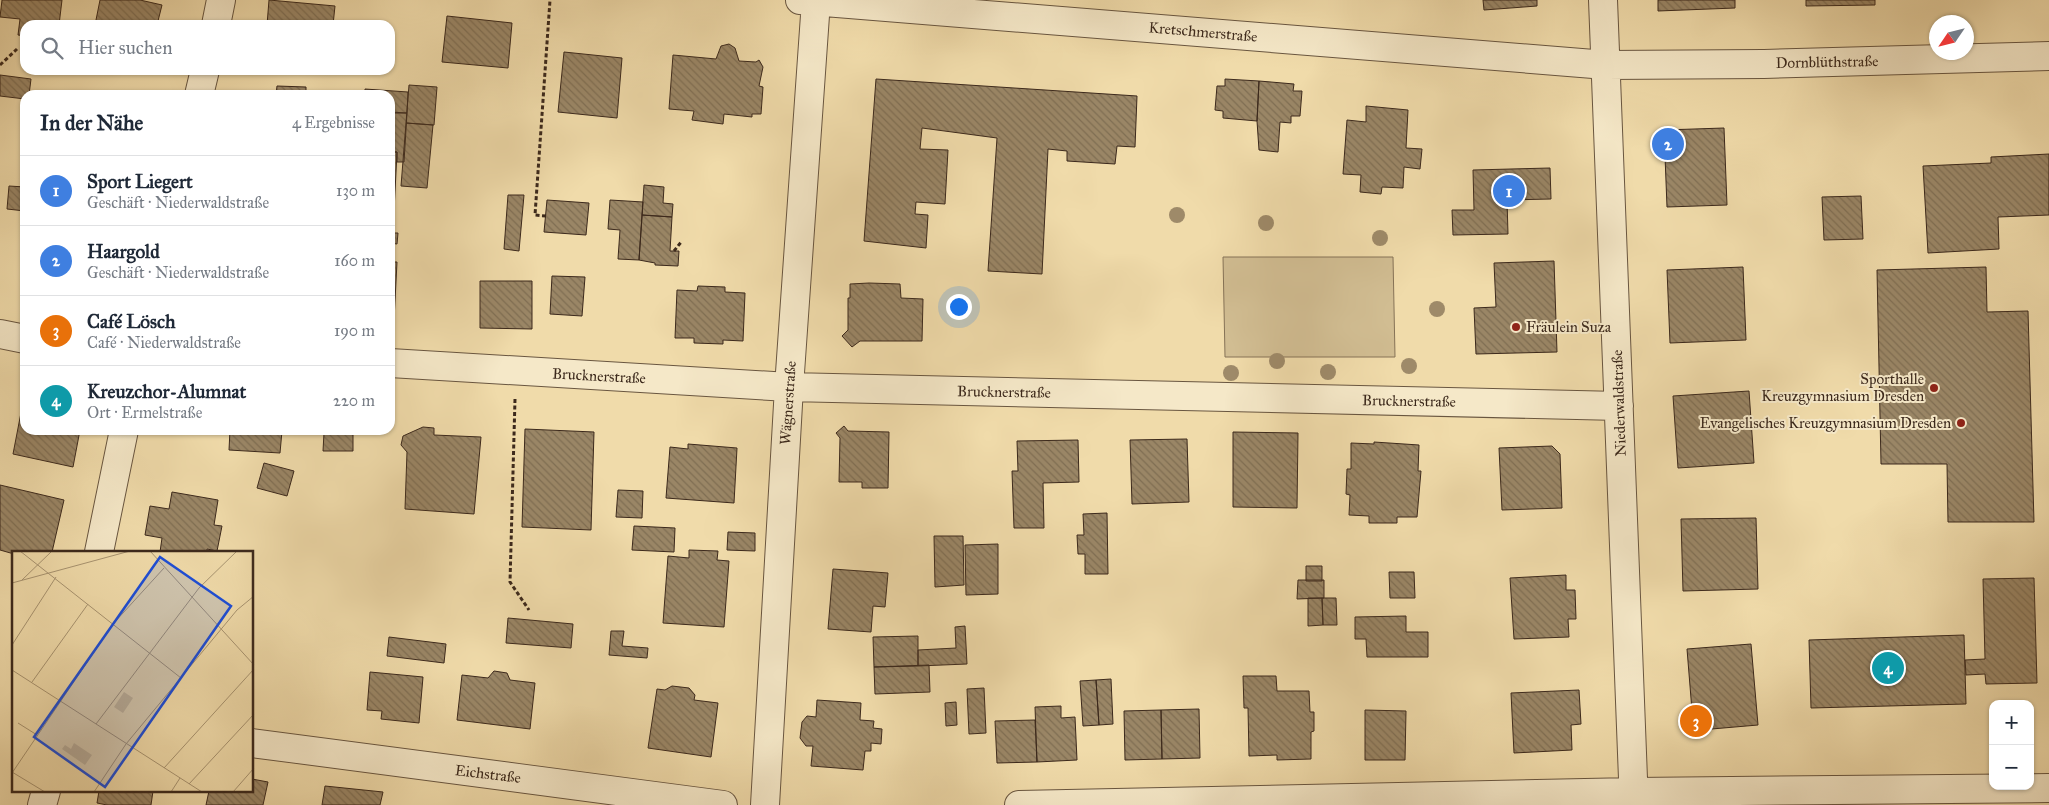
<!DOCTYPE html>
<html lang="de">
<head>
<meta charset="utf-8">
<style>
	:root { --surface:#fff; --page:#f6f6f7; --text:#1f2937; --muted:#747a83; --line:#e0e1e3; --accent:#8f2418 }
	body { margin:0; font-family:"IM FELL Great Primer",serif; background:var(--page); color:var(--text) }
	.controls { position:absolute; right:15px; bottom:15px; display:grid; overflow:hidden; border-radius:10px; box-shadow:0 1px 4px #0004 }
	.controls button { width:45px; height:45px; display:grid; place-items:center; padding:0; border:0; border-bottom:1px solid var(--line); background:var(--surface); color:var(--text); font:25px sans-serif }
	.compass { position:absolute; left:1929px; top:15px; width:45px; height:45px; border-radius:50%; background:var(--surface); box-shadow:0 1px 4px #0004; rotate:235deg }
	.you { position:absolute; left:958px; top:306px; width:18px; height:18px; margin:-12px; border:4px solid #fff; border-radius:50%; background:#1a73e8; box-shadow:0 0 0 8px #1a73e833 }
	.badge { display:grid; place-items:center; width:32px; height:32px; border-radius:50%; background:var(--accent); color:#fff; font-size:16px; font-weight:700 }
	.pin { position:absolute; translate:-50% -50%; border:2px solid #fff; box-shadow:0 1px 5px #0006 }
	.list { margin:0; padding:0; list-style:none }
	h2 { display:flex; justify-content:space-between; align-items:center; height:65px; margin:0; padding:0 20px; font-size:21px }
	h2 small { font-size:16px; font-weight:400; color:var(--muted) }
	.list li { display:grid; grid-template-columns:32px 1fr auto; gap:15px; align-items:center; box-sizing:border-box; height:70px; padding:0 20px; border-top:1px solid var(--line) }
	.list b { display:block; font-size:19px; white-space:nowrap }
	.list p { margin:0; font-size:16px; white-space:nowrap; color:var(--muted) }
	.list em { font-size:16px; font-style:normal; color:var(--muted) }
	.icon { flex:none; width:28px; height:28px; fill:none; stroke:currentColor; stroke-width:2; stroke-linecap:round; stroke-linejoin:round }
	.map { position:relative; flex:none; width:2049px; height:805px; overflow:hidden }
	.search { position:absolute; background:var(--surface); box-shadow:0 1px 4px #0004; left:20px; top:20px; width:375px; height:55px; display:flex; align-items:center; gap:12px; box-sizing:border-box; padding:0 18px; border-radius:15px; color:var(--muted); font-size:19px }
	.panel { position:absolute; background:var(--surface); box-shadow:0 1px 4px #0004; left:20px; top:90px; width:375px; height:345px; border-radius:15px }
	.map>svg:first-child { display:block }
	.garden { fill:#d1bd92; stroke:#867357 }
	.building { fill:url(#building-back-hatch); stroke:#3c291c }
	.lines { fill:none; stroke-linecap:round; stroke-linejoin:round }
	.minor-casing { stroke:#695640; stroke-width:30 }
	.path { stroke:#3c291c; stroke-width:3; stroke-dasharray:4 2.5; stroke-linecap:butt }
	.minor { stroke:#f5e8c8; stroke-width:28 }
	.tree { fill:#9e8a69 }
	.poi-dot { fill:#8f2418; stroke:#f5e8c8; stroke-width:2 }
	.labels { text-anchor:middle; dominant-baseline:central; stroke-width:4; stroke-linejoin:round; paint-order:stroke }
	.street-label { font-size:15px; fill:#3c291c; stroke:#f5e8c8 }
	.poi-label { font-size:15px; fill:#3c291c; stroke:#f5e8c8; text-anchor:end }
	.inset-road { fill:none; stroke:#a89471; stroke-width:1 }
	.view { fill:#1d4ed8; fill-opacity:0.15; stroke:#1d4ed8; stroke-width:2.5 }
	.inset-edge { fill:none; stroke:#3c291c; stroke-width:2.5 }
</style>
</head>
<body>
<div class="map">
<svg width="2049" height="805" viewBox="0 0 2049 805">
	<defs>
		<pattern id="building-back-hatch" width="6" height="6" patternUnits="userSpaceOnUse" patternTransform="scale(1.25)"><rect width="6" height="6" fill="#9a8666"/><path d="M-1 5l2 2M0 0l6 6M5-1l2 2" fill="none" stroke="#7f6e53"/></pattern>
	</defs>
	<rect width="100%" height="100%" fill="#f0dbaa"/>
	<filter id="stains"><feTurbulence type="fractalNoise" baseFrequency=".004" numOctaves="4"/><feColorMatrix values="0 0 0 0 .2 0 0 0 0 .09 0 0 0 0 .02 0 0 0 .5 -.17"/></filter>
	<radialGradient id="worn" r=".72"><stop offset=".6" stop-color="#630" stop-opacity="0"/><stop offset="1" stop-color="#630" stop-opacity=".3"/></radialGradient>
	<path class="garden" d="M 1223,257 L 1393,257 L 1395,357 L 1225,357 Z"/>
	<path class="building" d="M 2,0 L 62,0 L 59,25 L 25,25 L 25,36 L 18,35 L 20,19 L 0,17 Z
		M 100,0 L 140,0 L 162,5 L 157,25 L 95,25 Z
		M 269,0 L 335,6 L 333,25 L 267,25 Z
		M 1483,0 L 1537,0 L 1537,6 L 1484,10 Z
		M 1658,0 L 1735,0 L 1735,8 L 1658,11 Z
		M 1806,0 L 1875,0 L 1875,5 L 1806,6 Z
		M 447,16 L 512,23 L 508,68 L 442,62 Z
		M 729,44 L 735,48 L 739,61 L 756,62 L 759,60 L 763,67 L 759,86 L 763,87 L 761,114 L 752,114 L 752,117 L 724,114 L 723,124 L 692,120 L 694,111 L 669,109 L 673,55 L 716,59 L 721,46 Z
		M 564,52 L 622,58 L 617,118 L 558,112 Z
		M 0,75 L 31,79 L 29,95 L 25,95 L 25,99 L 0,96 Z
		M 876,79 L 1137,96 L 1135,147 L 1117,146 L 1115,164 L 1067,161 L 1067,151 L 1048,149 L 1042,274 L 988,271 L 997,138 L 922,128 L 920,149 L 948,150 L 945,204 L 916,202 L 915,214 L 928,215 L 926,248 L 864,241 Z
		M 1225,79 L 1259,81 L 1257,121 L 1223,118 L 1223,111 L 1215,110 L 1217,86 L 1225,86 Z
		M 1259,81 L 1294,84 L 1293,91 L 1302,91 L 1300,116 L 1291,116 L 1291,123 L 1280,122 L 1278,152 L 1259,150 L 1257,121 Z
		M 409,85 L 437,87 L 434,125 L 406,123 Z
		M 277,86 L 306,87 L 306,95 L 276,95 Z
		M 365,89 L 408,92 L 407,113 L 390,112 L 390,95 L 365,95 Z
		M 1366,106 L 1408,110 L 1406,148 L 1422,149 L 1420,169 L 1404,167 L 1403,188 L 1382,187 L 1381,194 L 1360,192 L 1361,175 L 1343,174 L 1347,120 L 1366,122 Z
		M 393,113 L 407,113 L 404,162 L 397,162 L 397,152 L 390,152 Z
		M 406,123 L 433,125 L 427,188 L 401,186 Z
		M 1724,128 L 1727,205 L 1667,207 L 1664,130 Z
		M 390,152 L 397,152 L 394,211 L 390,211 Z
		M 2049,154 L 2049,215 L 1998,217 L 1999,249 L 1928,253 L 1923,166 L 1991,163 L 1991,157 Z
		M 1550,168 L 1551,199 L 1507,200 L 1508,234 L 1453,235 L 1452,210 L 1474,210 L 1473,170 Z
		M 644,185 L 664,187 L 663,203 L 673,204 L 672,217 L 642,215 Z
		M 9,186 L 25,187 L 25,211 L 7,209 Z
		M 508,195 L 524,195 L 519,251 L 504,249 Z
		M 1861,196 L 1863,239 L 1824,240 L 1822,197 Z
		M 547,200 L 589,203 L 586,235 L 544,232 Z
		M 610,200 L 643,202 L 639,260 L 618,259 L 620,230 L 608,229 Z
		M 642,215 L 672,217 L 670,251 L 679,251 L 678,266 L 655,265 L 655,263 L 639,260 Z
		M 390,233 L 398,233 L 397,244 L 390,243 Z
		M 1554,261 L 1557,352 L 1476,354 L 1474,308 L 1496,307 L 1494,263 Z
		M 390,262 L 397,262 L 394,320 L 390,320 Z
		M 1743,267 L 1746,340 L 1670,343 L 1667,270 Z
		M 1986,267 L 1987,312 L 2028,311 L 2034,522 L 1948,522 L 1947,464 L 1881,464 L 1877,270 Z
		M 552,276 L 585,277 L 582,316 L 550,314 Z
		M 480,281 L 532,281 L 532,329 L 480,328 Z
		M 869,283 L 900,284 L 901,298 L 923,299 L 922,341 L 860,341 L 852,347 L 842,336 L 848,330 L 848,298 L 850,298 L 850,284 Z
		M 698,286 L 725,287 L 725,292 L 745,293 L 743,341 L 723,340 L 723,344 L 694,343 L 694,338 L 675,338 L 677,290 L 697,291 Z
		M 1749,391 L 1754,463 L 1678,468 L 1673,396 Z
		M 25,392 L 25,430 L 80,430 L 73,467 L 13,454 Z
		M 844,426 L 848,431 L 889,432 L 888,488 L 862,488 L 862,482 L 839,482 L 840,438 L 836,433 Z
		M 423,427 L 434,428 L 434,435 L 481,437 L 474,514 L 405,509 L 407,452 L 401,445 L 403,436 Z
		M 525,429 L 594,432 L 591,530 L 522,527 Z
		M 184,430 L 224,430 L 224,434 L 184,432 Z
		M 230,430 L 282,431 L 280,453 L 229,450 Z
		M 307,430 L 371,430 L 371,434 L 353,434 L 353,451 L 323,451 L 324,433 L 307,433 Z
		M 1233,432 L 1298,433 L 1297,508 L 1233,507 Z
		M 1187,439 L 1189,502 L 1132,504 L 1130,440 Z
		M 1078,440 L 1079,482 L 1043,483 L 1044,528 L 1014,528 L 1012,471 L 1018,471 L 1017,441 Z
		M 1374,442 L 1419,445 L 1418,471 L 1421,471 L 1417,517 L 1397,517 L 1397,523 L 1369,523 L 1369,516 L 1349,515 L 1350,495 L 1346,494 L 1347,469 L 1351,469 L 1351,443 L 1374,444 Z
		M 688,444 L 737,448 L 734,503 L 666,498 L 670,447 L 688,449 Z
		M 1552,446 L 1560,454 L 1562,508 L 1502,510 L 1499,448 Z
		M 264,463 L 294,471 L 287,496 L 257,488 Z
		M 0,485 L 64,500 L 52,552 L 14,554 L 0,550 Z
		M 618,490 L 643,491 L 642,518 L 616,517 Z
		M 172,492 L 218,500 L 214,525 L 222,526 L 217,551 L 207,549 L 207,552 L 160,552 L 162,538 L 145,535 L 150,506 L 169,509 Z
		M 1107,513 L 1108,574 L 1085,574 L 1085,554 L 1078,554 L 1077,535 L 1084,535 L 1083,514 Z
		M 1756,518 L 1758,589 L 1683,591 L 1681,519 Z
		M 634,526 L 675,528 L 674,552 L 632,550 Z
		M 728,532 L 755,533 L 755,551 L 727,550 Z
		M 934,536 L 963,536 L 964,585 L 935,587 Z
		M 998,544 L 998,594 L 966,595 L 965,545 Z
		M 689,550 L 718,551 L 717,560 L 729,561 L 724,627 L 663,623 L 668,556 L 689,558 Z
		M 1306,566 L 1322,566 L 1322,581 L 1306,581 Z
		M 833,569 L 888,573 L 885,607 L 873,606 L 871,632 L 828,629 Z
		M 1389,572 L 1414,572 L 1415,598 L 1390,598 Z
		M 1566,575 L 1566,590 L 1575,590 L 1576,619 L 1568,619 L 1569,637 L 1514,639 L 1510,578 Z
		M 2034,578 L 2037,683 L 1986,684 L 1985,674 L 1966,675 L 1965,660 L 1985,659 L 1983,579 Z
		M 1298,580 L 1324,580 L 1324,598 L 1297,599 Z
		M 1308,598 L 1322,598 L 1323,625 L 1308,626 Z
		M 1322,598 L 1336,598 L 1337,625 L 1323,625 Z
		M 1406,616 L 1406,632 L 1428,632 L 1428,657 L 1367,657 L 1366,639 L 1355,639 L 1355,617 Z
		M 508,618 L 573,624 L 571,648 L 506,643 Z
		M 965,626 L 967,664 L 918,666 L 918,650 L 956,648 L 955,627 Z
		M 611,631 L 624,631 L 622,646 L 648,648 L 647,658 L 609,655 Z
		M 1964,635 L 1966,704 L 1811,708 L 1809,640 Z
		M 918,636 L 918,666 L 874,667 L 873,637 Z
		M 389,637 L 446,644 L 444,663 L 387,656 Z
		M 1751,644 L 1758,725 L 1700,730 L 1693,723 L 1687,649 Z
		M 929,665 L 930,692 L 875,694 L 874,667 Z
		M 494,671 L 507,673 L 510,680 L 535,683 L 530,729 L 457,720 L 462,675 L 488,678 Z
		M 370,672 L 423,677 L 419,723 L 381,719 L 382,711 L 367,710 Z
		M 1243,676 L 1276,676 L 1277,691 L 1309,691 L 1310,712 L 1314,712 L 1314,731 L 1311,732 L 1311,759 L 1277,760 L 1277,755 L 1249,756 L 1248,708 L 1244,708 Z
		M 1111,679 L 1113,724 L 1099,725 L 1096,680 Z
		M 1096,680 L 1099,725 L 1083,726 L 1080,681 Z
		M 672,686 L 689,688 L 695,695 L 694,700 L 718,703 L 711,757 L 648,748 L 657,689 L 665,690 Z
		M 984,688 L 986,733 L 969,734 L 967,689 Z
		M 1579,690 L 1581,724 L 1571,725 L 1572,750 L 1514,753 L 1511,693 Z
		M 817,700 L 861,703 L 860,720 L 874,721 L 873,728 L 882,729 L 881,744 L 871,743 L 871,751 L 865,751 L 863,770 L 811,766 L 813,746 L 806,746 L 800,738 L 802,722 L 807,716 L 816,717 Z
		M 956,702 L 957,725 L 946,726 L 945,703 Z
		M 1061,706 L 1061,718 L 1075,717 L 1077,760 L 1037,762 L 1035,707 Z
		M 1199,709 L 1200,758 L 1162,759 L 1161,710 Z
		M 1161,710 L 1162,759 L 1125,760 L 1124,711 Z
		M 1365,710 L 1406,711 L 1405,760 L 1365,760 Z
		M 1035,720 L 1037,762 L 997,763 L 995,721 Z
		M 252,779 L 268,782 L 263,805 L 206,805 L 209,791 L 252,791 Z
		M 325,786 L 383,792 L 380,805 L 322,805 Z
		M 99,791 L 153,791 L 151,805 L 107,805 L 97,803 Z"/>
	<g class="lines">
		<g class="minor-casing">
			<path id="minor" d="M 800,0 L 1606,65 L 1764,64 L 2049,56
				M 1603,0 L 1634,805
				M 216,25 L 221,0
				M 199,95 L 205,70
				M 0,334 L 25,339
				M 390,363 L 789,387 L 1619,406
				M 99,552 L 124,430
				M 252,743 L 723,805
				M 42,805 L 46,791
				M 765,805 L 789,387 L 816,1
				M 1019,805 L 1634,792 L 2049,788"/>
		</g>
		<path class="path" d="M 0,65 L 17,49
			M 546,216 L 535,215 L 550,0
			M 674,251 L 682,241
			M 515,399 L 510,582 L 529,610"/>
		<use href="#minor" class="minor"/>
	</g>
	<g class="tree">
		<circle cx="1177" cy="215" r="8"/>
		<circle cx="1266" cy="223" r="8"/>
		<circle cx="1380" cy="238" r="8"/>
		<circle cx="1437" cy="309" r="8"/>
		<circle cx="1277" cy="361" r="8"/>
		<circle cx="1409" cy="366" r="8"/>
		<circle cx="1328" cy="372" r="8"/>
		<circle cx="1231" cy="373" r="8"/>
	</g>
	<g class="poi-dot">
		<circle cx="1516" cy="327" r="5"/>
		<circle cx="1934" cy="388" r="5"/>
		<circle cx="1961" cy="423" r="5"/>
	</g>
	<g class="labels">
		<g class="street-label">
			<text transform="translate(1203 32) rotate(5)">Kretschmerstraße</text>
			<text transform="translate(1827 62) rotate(-1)">Dornblüthstraße</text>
			<text transform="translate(599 376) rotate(3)">Brucknerstraße</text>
			<text transform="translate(1004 392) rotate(1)">Brucknerstraße</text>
			<text transform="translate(1409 401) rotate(1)">Brucknerstraße</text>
			<text transform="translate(788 403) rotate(-86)">Wägnerstraße</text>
			<text transform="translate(1619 403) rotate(-92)">Niederwaldstraße</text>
			<text transform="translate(488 774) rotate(7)">Eichstraße</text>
		</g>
		<g class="poi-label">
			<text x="1526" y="327" text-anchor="start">Fräulein Suza</text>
			<text x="1924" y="379">Sporthalle<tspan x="1924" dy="17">Kreuzgymnasium Dresden</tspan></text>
			<text x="1951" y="423">Evangelisches Kreuzgymnasium Dresden</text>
		</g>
	</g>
	<g transform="translate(12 551)">
		<rect width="241" height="241" fill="#f0dbaa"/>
		<path d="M 112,141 L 121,147 L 111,162 L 102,156 ZM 62,192 L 80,204 L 73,214 L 50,198 L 53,194 L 59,198 Z" fill="#d1bd92"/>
		<path class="inset-road" d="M 8,0 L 169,127M 138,0 L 242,114M 10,29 L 40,0M 0,32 L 118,0M 0,94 L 44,26M 0,119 L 190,241M 20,131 L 76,53M 6,172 L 25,184M 84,173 L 187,37 L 225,0M 152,217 L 242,118M 0,221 L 33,241M 0,222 L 101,73 L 152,17M 177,233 L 242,163M 82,241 L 114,193 L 225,59 L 242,45M 159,241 L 168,227M 221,241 L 242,217"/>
		<path class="view" d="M 148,6 L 219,55 L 93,236 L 22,186 Z"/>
		<rect width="241" height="241" class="inset-edge"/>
	</g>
	<rect width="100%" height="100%" filter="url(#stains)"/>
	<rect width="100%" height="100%" fill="url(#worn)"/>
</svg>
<div class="controls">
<button>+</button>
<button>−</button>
</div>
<svg class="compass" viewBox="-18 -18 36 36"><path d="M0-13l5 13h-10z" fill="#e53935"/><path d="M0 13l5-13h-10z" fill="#747a83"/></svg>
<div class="you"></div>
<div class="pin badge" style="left:1509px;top:191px;background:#3f7fe0">1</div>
<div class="pin badge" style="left:1668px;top:144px;background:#3f7fe0">2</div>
<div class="pin badge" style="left:1696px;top:721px;background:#e8710a">3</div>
<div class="pin badge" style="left:1888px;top:668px;background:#0f9aa8">4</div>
<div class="search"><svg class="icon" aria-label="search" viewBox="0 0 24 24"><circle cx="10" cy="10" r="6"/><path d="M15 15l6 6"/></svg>Hier suchen</div>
<section class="panel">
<h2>In der Nähe<small>4 Ergebnisse</small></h2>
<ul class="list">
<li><span class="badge" style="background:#3f7fe0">1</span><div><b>Sport Liegert</b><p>Geschäft · Niederwaldstraße</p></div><em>130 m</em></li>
<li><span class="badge" style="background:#3f7fe0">2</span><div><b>Haargold</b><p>Geschäft · Niederwaldstraße</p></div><em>160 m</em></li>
<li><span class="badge" style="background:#e8710a">3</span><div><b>Café Lösch</b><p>Café · Niederwaldstraße</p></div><em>190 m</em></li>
<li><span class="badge" style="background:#0f9aa8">4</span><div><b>Kreuzchor-Alumnat</b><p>Ort · Ermelstraße</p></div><em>220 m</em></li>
</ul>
</section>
</div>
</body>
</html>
